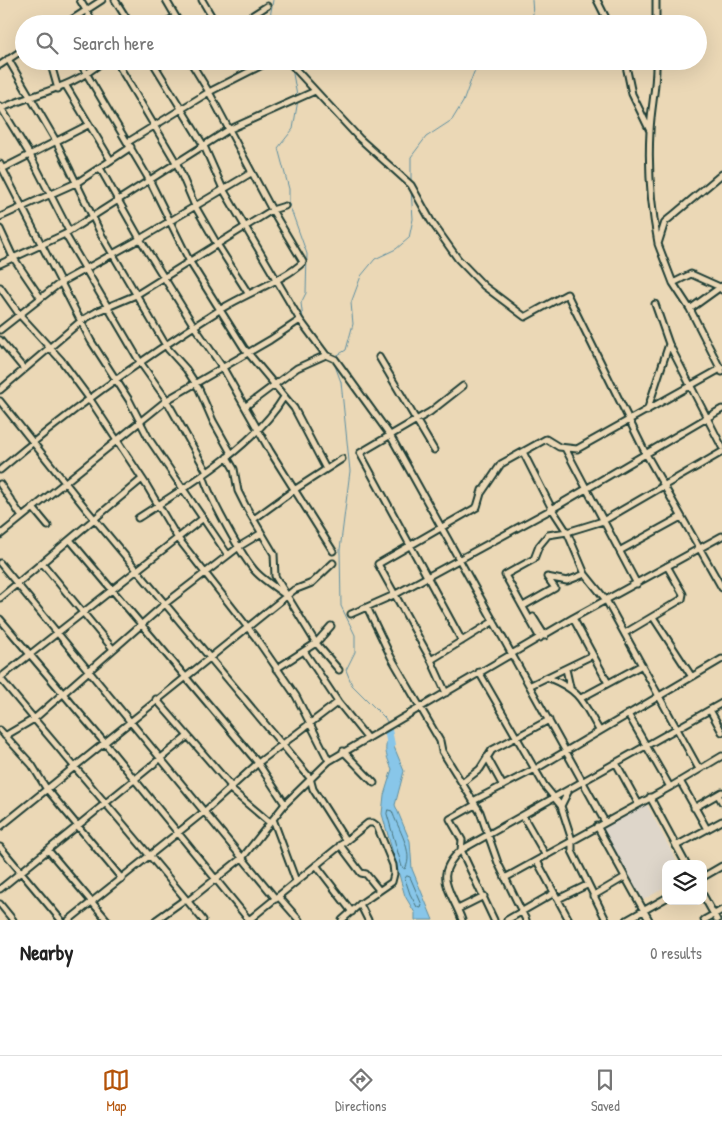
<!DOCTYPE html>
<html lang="en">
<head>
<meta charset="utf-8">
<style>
	:root { --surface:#fff; --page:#f2f2f2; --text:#222; --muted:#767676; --line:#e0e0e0; --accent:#b45309 }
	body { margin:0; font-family:"Patrick Hand",sans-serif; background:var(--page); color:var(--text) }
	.controls { position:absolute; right:15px; bottom:15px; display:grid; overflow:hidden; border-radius:10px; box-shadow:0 5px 20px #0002 }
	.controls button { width:45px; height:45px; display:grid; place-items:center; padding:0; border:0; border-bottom:1px solid var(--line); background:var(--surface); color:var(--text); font:25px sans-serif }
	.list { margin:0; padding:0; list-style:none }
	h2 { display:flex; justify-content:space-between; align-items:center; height:65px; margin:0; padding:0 20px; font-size:21px }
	h2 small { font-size:16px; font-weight:400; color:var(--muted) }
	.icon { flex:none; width:28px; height:28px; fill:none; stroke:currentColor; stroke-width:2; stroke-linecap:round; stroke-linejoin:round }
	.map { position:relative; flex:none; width:722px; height:920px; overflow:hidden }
	.search { position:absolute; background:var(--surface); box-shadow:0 5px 20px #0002; left:15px; right:15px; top:15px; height:55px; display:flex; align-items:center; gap:12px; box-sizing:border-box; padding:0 18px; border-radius:28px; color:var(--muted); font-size:19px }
	.sheet { height:135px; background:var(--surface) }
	nav { display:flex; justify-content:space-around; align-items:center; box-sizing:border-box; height:70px; border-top:1px solid var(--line); background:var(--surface); font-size:14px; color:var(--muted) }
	nav a { display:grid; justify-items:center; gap:2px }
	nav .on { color:var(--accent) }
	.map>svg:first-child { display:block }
	.built { fill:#ded6ca }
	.water { fill:#88c6e9; stroke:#5e8fa1 }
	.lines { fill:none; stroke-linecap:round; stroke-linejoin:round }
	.shore { stroke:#49747c; stroke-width:1 }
	.stream { stroke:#5e8fa1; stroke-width:1 }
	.river { stroke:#88c6e9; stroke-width:8 }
	.street-casing { stroke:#1f3d34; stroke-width:9 }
	.street { stroke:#ebd8b6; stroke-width:5 }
</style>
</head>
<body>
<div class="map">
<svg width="722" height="920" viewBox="0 0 722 920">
	<rect width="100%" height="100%" fill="#ebd8b6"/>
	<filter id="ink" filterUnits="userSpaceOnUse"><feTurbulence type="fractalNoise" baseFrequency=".02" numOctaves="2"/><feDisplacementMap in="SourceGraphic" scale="10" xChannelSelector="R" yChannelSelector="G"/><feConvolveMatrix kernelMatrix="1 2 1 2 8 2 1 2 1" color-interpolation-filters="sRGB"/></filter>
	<g filter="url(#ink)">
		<path class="built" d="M 646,803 L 678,864 L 666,864 L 666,887 L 643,900 L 603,828 Z"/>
		<path class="water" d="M 390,737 L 404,771 L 395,805 L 410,841 L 412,869 L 433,920 L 415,920 L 415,913 L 405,896 L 382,814 L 384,795 L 392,769 C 387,758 382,747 390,737 Z"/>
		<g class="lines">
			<path class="shore" d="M 388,810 L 392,811 C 397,827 415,853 405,869 L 402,867 L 387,814 Z
				M 407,876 L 410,877 L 422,905 L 421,908 L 417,907 L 410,894 L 405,879 Z"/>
			<path class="stream" d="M 273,0 L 270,17 L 278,24
				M 530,24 L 533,15 L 532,0
				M 292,68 L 297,96
				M 298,100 L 293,129 L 278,148 L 289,189 L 289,204 L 307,254 L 306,293 L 301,303 L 303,319
				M 411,183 L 411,157 L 426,137 L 452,120 L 463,102 L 474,72 L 496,61
				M 324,348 L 330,355
				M 336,356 L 346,350 L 353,324 L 351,303 L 361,276 L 375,259 L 396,249 L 409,238 L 413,219 L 411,189
				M 333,360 L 341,382 L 350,471 L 340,550 L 341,606 L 355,635 L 355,652 L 346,670 L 352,685 L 385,718 L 387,722"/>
			<path class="river" d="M 388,730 L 391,745"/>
			<g class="street-casing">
				<path id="street" d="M 80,0 L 94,24
					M 115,0 L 130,24
					M 166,0 L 180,24
					M 202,0 L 216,24
					M 597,0 L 609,24
					M 65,24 L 102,0
					M 161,24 L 176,17
					M 239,24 L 267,6
					M 656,24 L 656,0
					M 8,59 L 56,141 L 101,234 L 168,349 L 186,369 L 199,389 L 213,421 L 231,453
					M 50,61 L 58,89
					M 79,61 L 150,181 L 190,262 L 244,348 L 294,408 L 326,469
					M 116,61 L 177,164 L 195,206 L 217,244 L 248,293
					M 152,61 L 204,146 L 223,189 L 246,228 L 300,320 L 326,355
					M 288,61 L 359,138 L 411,185 L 431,221 L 458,259 L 484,286 L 525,317 L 567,294 L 646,454 L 722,588
					M 625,61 L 632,94 L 650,131
					M 656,61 C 657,85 651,107 650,131 C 648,168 651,207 658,243
					M 0,65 L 24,49
					M 66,86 L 110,159
					M 0,106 L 30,155 L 69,231
					M 0,109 C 37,92 72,89 103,61
					M 128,142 L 209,92 L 270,61
					M 0,164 L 91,341 L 129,400 L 149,439 L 228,555
					M 100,168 L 140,239 L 194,326 L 223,368 L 270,451 L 333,551
					M 2,169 L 88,125
					M 722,174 L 665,222 L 658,244 L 673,283 L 690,309 L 722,372
					M 0,217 L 78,182 L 131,147
					M 0,229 L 13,257 L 40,297
					M 65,234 L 140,362 L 164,396 L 207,472
					M 0,264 L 65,234 L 228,130 L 315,91
					M 673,283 L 691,274 L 720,287 L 722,290
					M 0,287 L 19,314 L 61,360 L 89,398 L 147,486 L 177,537 L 256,638 L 296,696 L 329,761 L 573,618 L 722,536
					M 655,304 L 669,344 L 722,447
					M 690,309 L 722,286
					M 0,330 L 60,283 L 140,239 L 251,173
					M 0,340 L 24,369
					M 379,357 L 434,450
					M 0,390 L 81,321 L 98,311 L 136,295 L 272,210 L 285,206
					M 0,401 L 87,510 L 310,778 L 313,789 L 346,841
					M 246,406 L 297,368 L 326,355 L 335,359 L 390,435 L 605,822
					M 647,411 L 669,344
					M 565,448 L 637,584
					M 523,452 L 552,509 L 567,532 L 585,574 L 606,600 L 699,769
					M 227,457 L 234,469 L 238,491 L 245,505 L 274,554 L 275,576 L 316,643 L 339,670
					M 0,470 C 69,411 142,359 218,311 C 240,296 287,279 303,262 L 272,210 L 209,92 L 190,61
					M 203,475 C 209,496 242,558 257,573 C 265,581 275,587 284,594
					M 0,484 L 22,517
					M 482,492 L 501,464 L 546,439 L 559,447 L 577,449 L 722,368
					M 33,508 L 48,526
					M 138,518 C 186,487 254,447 284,397
					M 254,519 L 294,490 L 342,459
					M 0,535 L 167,400 L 270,340 L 300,320
					M 71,541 L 258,763 L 285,804
					M 621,550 L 681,517
					M 0,563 L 276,899
					M 43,564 L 113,649
					M 0,598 L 142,479
					M 525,605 L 555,588 L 547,577 L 567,581 L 585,574
					M 367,607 L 391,657 L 440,741 L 442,751 L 480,812 L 498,863 L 526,920
					M 351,614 L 394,595 L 552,509 L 722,409
					M 533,617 L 545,636
					M 653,617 L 692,677
					M 573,618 L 608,683
					M 0,619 L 104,742 L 249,920 L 368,823 L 373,823 L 377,826 L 393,865 L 394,874 L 392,882 L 360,904 L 342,920
					M 625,633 L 682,599 L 683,594 L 667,566
					M 540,638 L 505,575 L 534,559 L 539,546 L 548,535 L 567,532 L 603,521 L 722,452
					M 462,641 L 360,453 L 430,412 L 463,386
					M 304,651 L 338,702 L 367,738
					M 431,660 L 494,621
					M 276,669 L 316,643 L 331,626
					M 566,669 L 570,687
					M 479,672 L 544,785 L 561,806
					M 0,678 C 67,759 137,839 203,920
					M 0,678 L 202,519
					M 549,678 C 581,691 582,701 599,730
					M 531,685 L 593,655
					M 446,693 L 431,660 L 378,564 L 477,507 L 482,490
					M 581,698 L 642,665
					M 156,699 L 231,786
					M 710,710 L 722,732
					M 628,714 L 670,787
					M 0,730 L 32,765 L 46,788 L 122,879
					M 5,736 L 34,719 L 166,603 L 240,546 L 260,534
					M 343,751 L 374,783
					M 487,757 L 503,786
					M 616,763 L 638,803
					M 680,781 L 707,829
					M 462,783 L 480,769 L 492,750 L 549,720
					M 229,788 L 270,823
					M 568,792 L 561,806 L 572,840 L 572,851 L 606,920
					M 718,795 L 722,802
					M 650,797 L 686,864
					M 473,801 L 539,767 L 722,659
					M 475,805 L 450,819 L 462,840 L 461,850 L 494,920
					M 694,808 L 722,792
					M 523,816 L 546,856
					M 273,819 L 296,881
					M 597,826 L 649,920
					M 0,827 L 294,590 L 312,583 L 333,563
					M 340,845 L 361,873 L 366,874 L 379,890
					M 676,846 L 722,821
					M 0,847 L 61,920
					M 48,850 L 107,920
					M 537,861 L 569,920
					M 316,865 L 352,912
					M 703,877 L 722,866
					M 505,878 L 670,787 L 722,756
					M 0,889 L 188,736
					M 703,895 L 717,920
					M 278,896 L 299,920
					M 593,896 L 625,877
					M 558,899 L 587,885
					M 188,901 L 243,857 L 285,804 L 329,761
					M 0,904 L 13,920
					M 360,904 L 368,920
					M 458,909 L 484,896
					M 69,920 L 205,811 L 258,763 L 338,702
					M 156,920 L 184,900
					M 462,920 C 451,890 432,876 461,850 L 722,703
					M 507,920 L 554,893
					M 627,920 L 666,898
					M 704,920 L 722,910"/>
			</g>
			<use href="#street" class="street"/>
		</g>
	</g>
</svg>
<div class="controls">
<button><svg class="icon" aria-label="layers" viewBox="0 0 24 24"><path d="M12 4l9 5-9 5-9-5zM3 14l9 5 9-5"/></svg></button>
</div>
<div class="search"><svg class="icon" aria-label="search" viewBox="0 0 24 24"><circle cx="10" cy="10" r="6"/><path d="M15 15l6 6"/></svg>Search here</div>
</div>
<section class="sheet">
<h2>Nearby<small>0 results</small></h2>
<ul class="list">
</ul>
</section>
<nav>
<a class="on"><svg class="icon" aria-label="map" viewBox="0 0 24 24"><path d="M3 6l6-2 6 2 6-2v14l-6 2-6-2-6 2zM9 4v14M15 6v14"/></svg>Map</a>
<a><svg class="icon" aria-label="directions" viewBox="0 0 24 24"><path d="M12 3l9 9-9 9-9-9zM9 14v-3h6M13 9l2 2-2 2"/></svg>Directions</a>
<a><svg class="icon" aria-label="saved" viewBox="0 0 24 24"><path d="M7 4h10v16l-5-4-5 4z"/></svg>Saved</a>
</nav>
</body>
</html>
